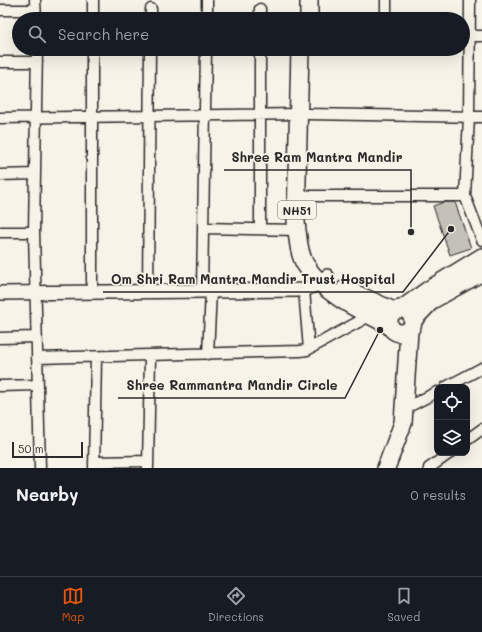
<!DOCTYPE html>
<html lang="en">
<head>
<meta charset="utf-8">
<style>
	:root { --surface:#171b24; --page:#20242c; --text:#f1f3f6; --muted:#9ea1a6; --line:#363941; --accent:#ea580c }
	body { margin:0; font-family:Mali,sans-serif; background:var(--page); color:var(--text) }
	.controls { position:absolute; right:12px; bottom:12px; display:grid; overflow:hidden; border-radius:8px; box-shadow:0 4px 16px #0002 }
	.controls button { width:36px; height:36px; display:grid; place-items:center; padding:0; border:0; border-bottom:1px solid var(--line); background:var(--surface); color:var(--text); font:20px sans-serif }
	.scale { position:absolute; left:12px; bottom:10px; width:71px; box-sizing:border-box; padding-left:4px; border:2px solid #2b2b2b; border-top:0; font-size:11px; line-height:14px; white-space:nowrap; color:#2b2b2b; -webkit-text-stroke:3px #f7f3e8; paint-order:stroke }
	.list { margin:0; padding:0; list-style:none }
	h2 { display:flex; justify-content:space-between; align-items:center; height:52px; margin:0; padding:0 16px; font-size:17px }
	h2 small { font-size:13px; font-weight:400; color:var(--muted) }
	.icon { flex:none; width:22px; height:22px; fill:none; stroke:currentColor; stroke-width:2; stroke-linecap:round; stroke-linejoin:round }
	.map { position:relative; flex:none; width:482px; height:468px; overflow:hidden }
	.search { position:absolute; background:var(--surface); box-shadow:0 4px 16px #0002; left:12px; right:12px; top:12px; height:44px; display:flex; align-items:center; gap:10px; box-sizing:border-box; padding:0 14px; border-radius:22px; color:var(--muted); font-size:15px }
	.sheet { height:108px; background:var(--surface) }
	nav { display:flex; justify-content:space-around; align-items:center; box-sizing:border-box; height:56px; border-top:1px solid var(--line); background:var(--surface); font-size:11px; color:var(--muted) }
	nav a { display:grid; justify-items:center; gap:2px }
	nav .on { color:var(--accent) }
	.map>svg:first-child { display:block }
	.building { fill:#c4c1b9; stroke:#2b2b2b }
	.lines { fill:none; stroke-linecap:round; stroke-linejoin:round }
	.minor-casing { stroke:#2b2b2b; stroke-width:13 }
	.tertiary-casing { stroke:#2b2b2b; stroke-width:16 }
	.primary-casing { stroke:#2b2b2b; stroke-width:20 }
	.trunk-casing { stroke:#2b2b2b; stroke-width:20 }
	.minor { stroke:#f7f3e8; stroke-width:10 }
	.tertiary { stroke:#f7f3e8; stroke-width:13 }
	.primary { stroke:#f7f3e8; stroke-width:17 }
	.trunk { stroke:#f7f3e8; stroke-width:17 }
	.labels { text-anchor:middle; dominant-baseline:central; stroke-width:3.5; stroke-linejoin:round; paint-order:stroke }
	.shield { fill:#f7f3e8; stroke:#686764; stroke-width:1 }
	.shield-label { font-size:11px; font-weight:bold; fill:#2b2b2b }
	.leader { fill:none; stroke:#2b2b2b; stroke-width:1.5 }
	.callout-dot { fill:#2b2b2b; stroke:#f7f3e8; stroke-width:1.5 }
	.callout-label { font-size:13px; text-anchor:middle; font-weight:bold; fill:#2b2b2b; stroke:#f7f3e8; stroke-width:3.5; stroke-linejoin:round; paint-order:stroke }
</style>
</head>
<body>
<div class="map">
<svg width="482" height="468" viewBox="0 0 482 468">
	<rect width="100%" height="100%" fill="#f7f3e8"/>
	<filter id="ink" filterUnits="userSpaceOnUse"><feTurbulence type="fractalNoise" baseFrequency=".025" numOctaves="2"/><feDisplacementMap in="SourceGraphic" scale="8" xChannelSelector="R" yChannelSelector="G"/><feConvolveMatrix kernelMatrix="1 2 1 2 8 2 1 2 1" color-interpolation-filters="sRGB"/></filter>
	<g filter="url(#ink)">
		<path class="building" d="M 444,202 L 455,202 L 471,248 L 450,255 L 433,206 Z"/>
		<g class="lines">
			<g class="minor-casing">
				<path id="minor" d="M 35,0 L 36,19
					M 386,0 L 386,19
					M 0,10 L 35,10
					M 93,19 L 93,0
					M 151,19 L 151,9
					M 207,19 L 207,0
					M 260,19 L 260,9
					M 463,36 L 482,36
					M 37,49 L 34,232 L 40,468
					M 0,62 L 37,62
					M 307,114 L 482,117
					M 0,118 L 298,114
					M 0,175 L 35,174
					M 306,196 L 465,196 L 469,117 L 470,0
					M 465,196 L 482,240
					M 203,228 L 297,230
					M 260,229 L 260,49
					M 0,232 L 34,232
					M 304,290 L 309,349
					M 148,291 L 150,49
					M 202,291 L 206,49
					M 92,292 L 92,49
					M 0,338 L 36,337
					M 208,354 L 211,291
					M 37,358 L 300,351 L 307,350 L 371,315
					M 0,386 L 38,385
					M 446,387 L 482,368
					M 404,409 L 437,392
					M 467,440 L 482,429
					M 94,462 L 148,461
					M 94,468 L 96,357
					M 148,468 L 150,355
					M 429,468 L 450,453"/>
			</g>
			<g class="tertiary-casing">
				<path id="tertiary" d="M 0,293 L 304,290 L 320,283 L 327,276"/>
			</g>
			<g class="primary-casing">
				<path id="primary" d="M 402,309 L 430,289 L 482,257
					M 413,320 L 432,300 L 482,272"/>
			</g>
			<g class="trunk-casing">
				<path id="trunk" d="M 309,19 L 309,0
					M 300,49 L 296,222 C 298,236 298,252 305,264 C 323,294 359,310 389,325
					M 345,289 L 394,311
					M389 321a12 12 0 1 1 24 0a12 12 0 1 1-24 0Z
					M 386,468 L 403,423 L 409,331"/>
			</g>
			<use href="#minor" class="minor"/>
			<use href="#tertiary" class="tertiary"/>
			<use href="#primary" class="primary"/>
			<use href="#trunk" class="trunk"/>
		</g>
	</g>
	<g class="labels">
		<rect class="shield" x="278" y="201" width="38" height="18" rx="3"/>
		<g class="shield-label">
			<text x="297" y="210">NH51</text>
		</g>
	</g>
	<path class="leader" d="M411 232L411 170H224M451 229L403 292H103M380 330L345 398H118"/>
	<g class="callout-dot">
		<circle cx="411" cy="232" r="4"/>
		<circle cx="451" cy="229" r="4"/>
		<circle cx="380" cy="330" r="4"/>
	</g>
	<g class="callout-label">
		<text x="317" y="162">Shree Ram Mantra Mandir</text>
		<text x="253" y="284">Om Shri Ram Mantra Mandir Trust Hospital</text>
		<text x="232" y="390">Shree Rammantra Mandir Circle</text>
	</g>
</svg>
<div class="controls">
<button><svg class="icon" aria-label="locate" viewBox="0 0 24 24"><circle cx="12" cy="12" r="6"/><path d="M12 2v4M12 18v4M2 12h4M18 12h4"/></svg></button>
<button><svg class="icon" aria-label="layers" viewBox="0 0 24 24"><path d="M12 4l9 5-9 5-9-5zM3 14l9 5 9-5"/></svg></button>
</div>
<div class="scale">50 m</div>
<div class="search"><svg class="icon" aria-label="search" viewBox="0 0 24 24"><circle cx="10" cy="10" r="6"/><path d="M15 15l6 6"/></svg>Search here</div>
</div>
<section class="sheet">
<h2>Nearby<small>0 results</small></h2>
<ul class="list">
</ul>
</section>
<nav>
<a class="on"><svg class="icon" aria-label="map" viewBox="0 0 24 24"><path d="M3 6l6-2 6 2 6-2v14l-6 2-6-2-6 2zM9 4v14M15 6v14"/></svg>Map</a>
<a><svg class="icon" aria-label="directions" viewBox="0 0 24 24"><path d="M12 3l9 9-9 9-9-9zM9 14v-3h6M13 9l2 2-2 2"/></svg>Directions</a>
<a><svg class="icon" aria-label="saved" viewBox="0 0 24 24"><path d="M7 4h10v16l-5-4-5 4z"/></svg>Saved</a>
</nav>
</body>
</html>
